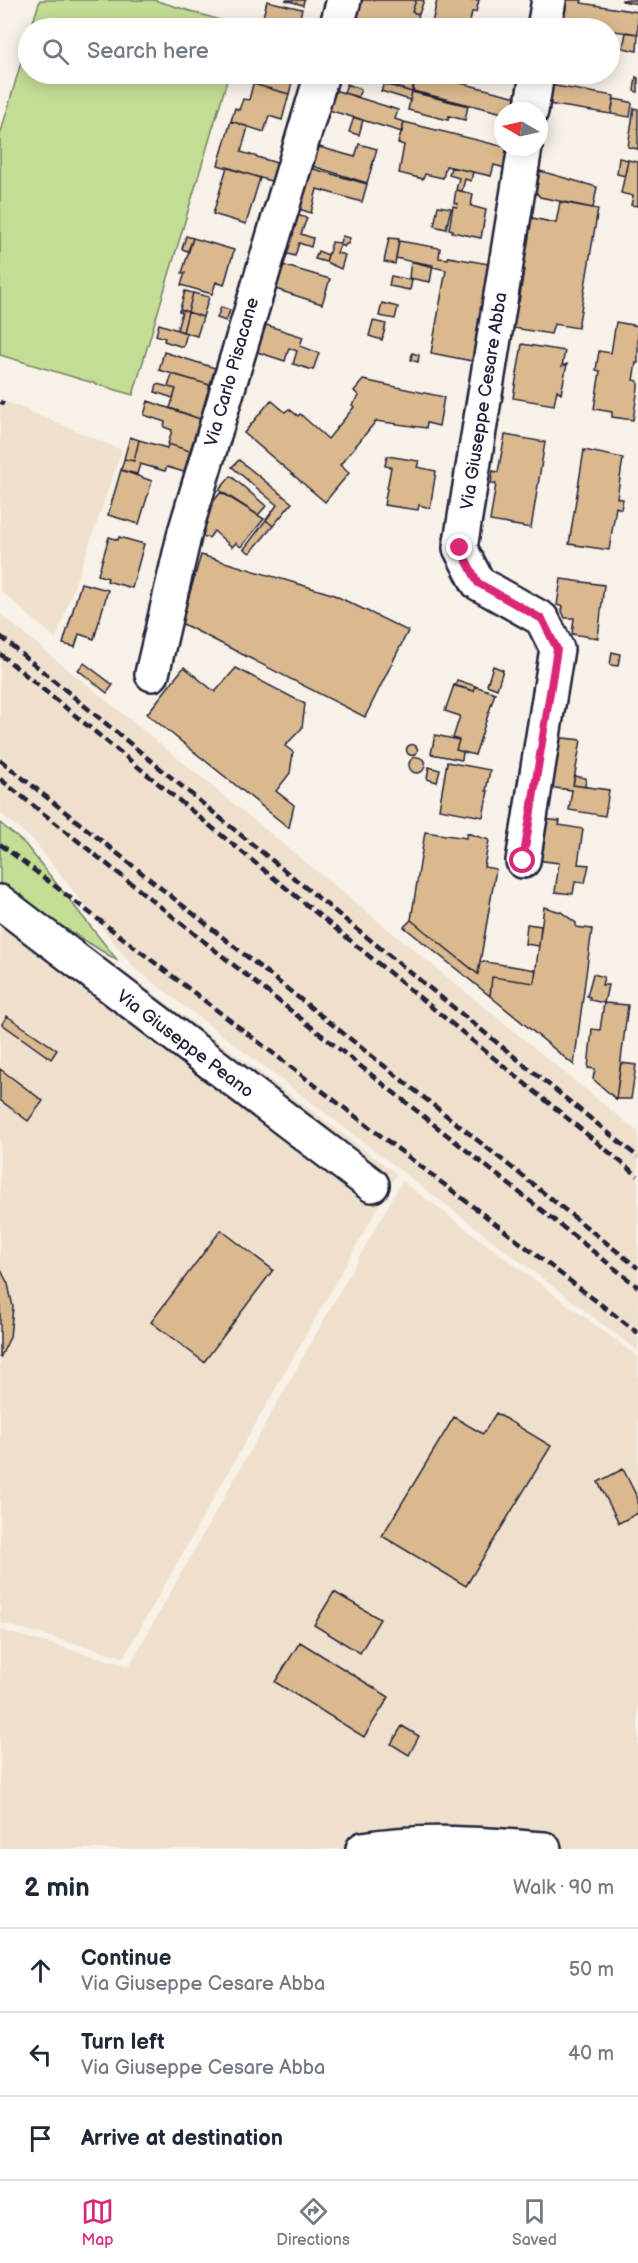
<!DOCTYPE html>
<html lang="en">
<head>
<meta charset="utf-8">
<style>
	:root { --surface:#fff; --page:#f2f2f3; --text:#1f2937; --muted:#747a83; --line:#e0e1e3; --accent:#db2777 }
	body { margin:0; font-family:"Balsamiq Sans",sans-serif; background:var(--page); color:var(--text) }
	.compass { position:absolute; left:494px; top:102px; width:54px; height:54px; border-radius:50%; background:var(--surface); box-shadow:0 3px 15px #0003; rotate:279deg }
	.stop { position:absolute; width:18px; height:18px; margin:-14px; border:4px solid #db2777; border-radius:50%; background:#fff }
	.stop.end { background:#db2777; border-color:#fff; box-shadow:0 2px 6px #0008 }
	.list { margin:0; padding:0; list-style:none }
	h2 { display:flex; justify-content:space-between; align-items:center; height:78px; margin:0; padding:0 24px; font-size:26px }
	h2 small { font-size:20px; font-weight:400; color:var(--muted) }
	.list li { display:grid; grid-template-columns:39px 1fr auto; gap:18px; align-items:center; box-sizing:border-box; height:84px; padding:0 24px; border-top:2px solid var(--line) }
	.list b { display:block; font-size:22px; white-space:nowrap }
	.list p { margin:0; font-size:20px; white-space:nowrap; color:var(--muted) }
	.list em { font-size:20px; font-style:normal; color:var(--muted) }
	.icon { flex:none; width:33px; height:33px; fill:none; stroke:currentColor; stroke-width:2; stroke-linecap:round; stroke-linejoin:round }
	.map { position:relative; flex:none; width:638px; height:1849px; overflow:hidden }
	.search { position:absolute; background:var(--surface); box-shadow:0 3px 15px #0003; left:18px; right:18px; top:18px; height:66px; display:flex; align-items:center; gap:15px; box-sizing:border-box; padding:0 21px; border-radius:33px; color:var(--muted); font-size:22px }
	.sheet { height:330px; background:var(--surface) }
	nav { display:flex; justify-content:space-around; align-items:center; box-sizing:border-box; height:84px; border-top:2px solid var(--line); background:var(--surface); font-size:16px; color:var(--muted) }
	nav a { display:grid; justify-items:center; gap:3px }
	nav .on { color:var(--accent) }
	.map>svg:first-child { display:block }
	.built { fill:#efe0cd }
	.green { fill:#c3dd94; stroke:#728068; stroke-width:1.5 }
	.building { fill:#dbb98e; stroke:#22223b; stroke-width:1.5 }
	.lines { fill:none; stroke-linecap:round; stroke-linejoin:round }
	.minor-casing { stroke:#22223b; stroke-width:38 }
	.path { stroke:#22223b; stroke-width:4; stroke-dasharray:4.5 4.5; stroke-linecap:butt }
	.minor { stroke:#fff; stroke-width:33 }
	.rail { stroke:#22223b; stroke-width:4.5; stroke-dasharray:9 4.5; stroke-linecap:butt }
	.route { stroke:#db2777; stroke-width:8 }
	.labels { text-anchor:middle; dominant-baseline:central; stroke-width:5; stroke-linejoin:round; paint-order:stroke }
	.street-label { font-size:18px; fill:#22223b; stroke:#fff }
</style>
</head>
<body>
<div class="map">
<svg width="638" height="1849" viewBox="0 0 638 1849">
	<rect width="100%" height="100%" fill="#f8f1e8"/>
	<filter id="ink" filterUnits="userSpaceOnUse"><feTurbulence type="fractalNoise" baseFrequency=".0167" numOctaves="2"/><feDisplacementMap in="SourceGraphic" scale="12" xChannelSelector="R" yChannelSelector="G"/><feConvolveMatrix kernelMatrix="1 2 1 2 8 2 1 2 1" color-interpolation-filters="sRGB"/></filter>
	<g filter="url(#ink)">
		<path class="built" d="M 0,399 L 122,450 L 56,639 L 0,590 Z
			M 0,614 L 638,1132 L 638,1351 L 134,968 L 33,840 L 0,813 Z
			M 0,897 L 125,972 L 397,1174 L 124,1657 L 0,1623 Z
			M 402,1181 L 638,1357 L 638,1849 L 0,1849 L 0,1630 L 129,1666 Z"/>
		<path class="green" d="M 40,0 L 154,0 L 243,27 L 243,28 L 31,28 Z
			M 28,38 L 28,74 L 229,74 L 133,395 L 0,355 L 0,135 Z
			M 0,823 L 25,844 L 118,961 L 0,888 Z"/>
		<path class="building" d="M 285,0 L 304,0 L 303,5 Z
			M 361,0 L 416,0 L 412,12 L 419,14 L 414,28 L 393,28 L 356,17 Z
			M 416,0 L 424,0 L 419,14 L 412,12 Z
			M 437,0 L 479,0 L 476,12 L 472,12 L 469,26 L 473,28 L 431,28 Z
			M 559,0 L 582,0 L 581,3 L 638,12 L 638,34 L 614,31 L 610,58 L 610,28 L 554,28 Z
			M 622,0 L 638,0 L 638,4 L 622,1 Z
			M 267,1 L 302,9 L 297,28 L 271,28 L 273,20 L 263,17 Z
			M 626,32 L 638,34 L 637,51 L 623,48 Z
			M 256,74 L 294,74 L 289,94 L 253,84 Z
			M 353,74 L 407,74 L 414,76 L 412,92 Z
			M 415,74 L 432,74 L 432,76 L 517,97 L 515,111 L 503,111 L 503,113 L 413,91 Z
			M 636,77 L 638,78 L 638,92 L 634,91 Z
			M 253,84 L 289,94 L 282,120 L 269,116 L 264,132 L 231,121 L 235,108 L 239,110 L 243,99 L 249,100 Z
			M 347,84 L 361,89 L 358,97 L 344,93 Z
			M 384,84 L 412,92 L 410,100 L 381,91 Z
			M 544,84 L 614,96 L 611,114 L 542,103 Z
			M 328,88 L 398,110 L 395,119 L 404,122 L 402,132 L 322,108 Z
			M 412,92 L 468,106 L 465,120 L 449,116 L 448,120 L 408,110 Z
			M 614,99 L 630,102 L 632,104 L 630,117 L 611,114 Z
			M 634,108 L 638,109 L 638,149 L 628,147 Z
			M 354,117 L 363,120 L 359,135 L 349,132 Z
			M 231,121 L 248,127 L 241,152 L 280,164 L 274,182 L 218,165 Z
			M 404,122 L 509,148 L 505,168 L 494,165 L 491,176 L 446,166 L 443,178 L 425,174 L 423,179 L 399,173 L 404,145 L 398,143 Z
			M 359,144 L 377,149 L 367,183 L 306,164 L 312,145 L 355,157 Z
			M 619,158 L 628,160 L 625,176 L 617,174 Z
			M 628,160 L 638,162 L 638,206 L 631,205 L 633,196 L 621,193 Z
			M 303,166 L 367,184 L 362,202 L 317,189 L 311,213 L 290,206 Z
			M 227,167 L 260,178 L 246,224 L 213,214 Z
			M 451,167 L 473,172 L 471,181 L 465,179 L 462,191 L 456,190 L 459,178 L 449,175 Z
			M 540,171 L 597,187 L 593,208 L 540,197 L 536,192 Z
			M 456,190 L 473,194 L 471,206 L 486,210 L 481,238 L 452,232 L 453,230 L 449,229 L 453,206 L 457,207 L 458,204 L 454,203 Z
			M 560,202 L 598,209 L 578,328 L 554,324 L 551,334 L 507,327 L 512,301 L 519,302 L 524,269 L 515,268 L 523,216 L 556,223 Z
			M 438,206 L 451,208 L 446,229 L 434,226 Z
			M 290,213 L 307,218 L 301,234 L 313,238 L 311,247 L 299,243 L 295,256 L 278,251 Z
			M 186,236 L 193,238 L 188,251 L 182,249 Z
			M 342,236 L 350,238 L 348,244 L 346,244 L 344,247 L 340,245 L 337,253 L 345,255 L 341,269 L 326,262 L 332,242 L 340,243 Z
			M 193,238 L 234,250 L 224,285 L 216,282 L 212,294 L 181,285 L 185,273 L 182,273 Z
			M 389,238 L 399,239 L 395,264 L 384,262 Z
			M 399,241 L 440,248 L 439,258 L 448,259 L 448,257 L 489,264 L 472,361 L 431,353 L 446,270 L 396,258 Z
			M 318,251 L 328,255 L 326,262 L 315,259 Z
			M 411,261 L 433,265 L 430,282 L 409,278 Z
			M 279,264 L 330,279 L 322,304 L 272,288 Z
			M 391,276 L 412,280 L 410,290 L 389,286 Z
			M 185,291 L 193,293 L 188,312 L 180,309 Z
			M 193,293 L 209,297 L 203,317 L 188,312 Z
			M 382,303 L 398,307 L 395,319 L 379,316 Z
			M 221,307 L 230,310 L 226,321 L 217,318 Z
			M 180,309 L 188,312 L 183,332 L 177,330 L 182,312 L 179,311 Z
			M 188,312 L 203,317 L 197,336 L 183,332 Z
			M 373,321 L 386,324 L 382,340 L 369,336 Z
			M 616,322 L 638,326 L 638,363 L 636,363 L 633,380 L 638,381 L 638,388 L 633,420 L 612,417 L 612,412 L 594,409 L 600,371 L 596,370 L 599,351 L 611,353 Z
			M 260,323 L 303,337 L 300,346 L 319,353 L 313,370 L 293,364 L 297,351 L 289,348 L 285,361 L 251,350 Z
			M 159,324 L 187,333 L 183,347 L 164,341 L 165,338 L 156,335 Z
			M 522,344 L 565,351 L 562,366 L 567,364 L 561,394 L 557,390 L 554,405 L 513,398 Z
			M 164,352 L 215,368 L 210,385 L 159,370 Z
			M 412,353 L 419,355 L 418,362 L 411,360 Z
			M 172,374 L 210,385 L 200,419 L 170,408 L 176,389 L 168,387 Z
			M 363,380 L 444,397 L 439,426 L 427,423 L 426,428 L 376,421 L 340,465 L 349,473 L 325,502 L 244,433 L 271,400 L 285,412 L 289,409 L 298,416 L 300,414 L 328,439 L 354,407 L 352,405 L 359,396 L 354,391 Z
			M 157,384 L 176,389 L 173,398 L 155,392 Z
			M 148,401 L 200,419 L 190,451 L 168,444 L 172,430 L 164,427 L 165,422 L 144,415 Z
			M 505,435 L 545,442 L 531,528 L 490,521 L 496,484 L 491,483 L 493,471 L 498,472 Z
			M 130,437 L 139,440 L 134,461 L 124,459 Z
			M 139,440 L 167,448 L 168,444 L 190,451 L 184,472 L 167,467 L 165,471 L 140,464 L 137,474 L 121,470 L 124,459 L 134,461 Z
			M 584,450 L 623,458 L 617,498 L 623,499 L 621,509 L 616,507 L 609,550 L 569,544 Z
			M 387,456 L 419,461 L 417,467 L 436,471 L 430,508 L 419,505 L 418,510 L 384,505 L 391,467 L 385,466 Z
			M 239,460 L 292,503 L 273,526 L 266,520 L 277,505 L 232,467 Z
			M 121,470 L 152,481 L 139,524 L 108,515 Z
			M 231,476 L 266,506 L 258,515 L 219,490 Z
			M 221,492 L 264,519 L 241,547 L 236,543 L 232,547 L 214,531 L 209,538 L 193,533 L 195,524 Z
			M 266,520 L 273,526 L 250,553 L 244,549 Z
			M 109,537 L 118,540 L 119,537 L 144,544 L 132,588 L 107,581 L 108,578 L 98,575 Z
			M 201,555 L 332,594 L 408,631 L 365,717 L 181,623 Z
			M 561,579 L 604,585 L 598,638 L 572,634 L 574,618 L 565,618 L 562,611 L 563,607 L 557,605 Z
			M 81,583 L 108,590 L 94,639 L 79,634 L 75,647 L 63,644 Z
			M 612,652 L 620,654 L 618,666 L 610,665 Z
			M 84,663 L 113,685 L 107,693 L 78,670 Z
			M 493,666 L 503,670 L 497,689 L 487,685 Z
			M 184,667 L 215,692 L 236,668 L 305,704 L 302,728 L 285,746 L 293,752 L 290,773 L 276,791 L 294,805 L 289,828 L 147,714 Z
			M 457,680 L 475,686 L 474,691 L 455,686 Z
			M 454,685 L 474,691 L 475,686 L 495,693 L 475,755 L 456,750 L 459,740 L 453,738 L 460,716 L 445,711 Z
			M 435,735 L 459,740 L 456,750 L 463,752 L 462,760 L 431,754 Z
			M 554,737 L 581,740 L 573,785 L 609,790 L 605,816 L 569,810 L 572,790 L 546,787 Z
			M406.5 750a5.5 5.5 0 1 1 11 0a5.5 5.5 0 1 1-11 0Z
			M409 765a8 8 0 1 1 16 0a8 8 0 1 1-16 0Z
			M 447,762 L 490,770 L 486,791 L 488,791 L 483,817 L 439,809 Z
			M 429,767 L 440,770 L 437,782 L 427,779 Z
			M 575,776 L 586,778 L 585,787 L 573,785 Z
			M 543,819 L 560,821 L 559,825 L 583,829 L 578,864 L 589,865 L 585,883 L 575,882 L 573,894 L 555,892 L 559,863 L 536,860 Z
			M 425,832 L 466,838 L 467,833 L 489,840 L 484,867 L 496,869 L 478,974 L 411,920 Z
			M 544,907 L 561,912 L 576,923 L 576,927 L 592,929 L 574,1065 L 490,996 L 492,977 L 534,983 Z
			M 411,920 L 478,974 L 480,961 L 536,970 L 534,983 L 492,977 L 490,996 L 404,927 Z
			M 527,924 L 541,926 L 539,946 L 525,944 Z
			M 593,974 L 604,977 L 602,985 L 608,985 L 604,1003 L 590,1000 L 590,997 L 587,996 Z
			M 604,1003 L 628,1005 L 616,1099 L 593,1079 L 595,1069 L 588,1068 L 592,1029 L 600,1030 Z
			M 7,1016 L 57,1050 L 51,1059 L 2,1024 Z
			M 621,1063 L 636,1065 L 631,1099 L 616,1099 Z
			M 0,1069 L 43,1101 L 28,1121 L 0,1100 Z
			M 221,1230 L 273,1270 L 204,1362 L 151,1322 Z
			M 0,1268 L 8,1284 L 13,1307 L 10,1337 L 0,1358 Z
			M 496,1413 L 551,1446 L 466,1586 L 382,1536 L 454,1417 L 483,1434 Z
			M 623,1469 L 638,1499 L 638,1513 L 619,1523 L 598,1482 Z
			M 334,1592 L 380,1619 L 360,1653 L 314,1625 Z
			M 300,1642 L 389,1697 L 364,1737 L 275,1682 Z
			M 402,1726 L 419,1736 L 409,1755 L 391,1744 Z"/>
		<g class="lines">
			<g class="minor-casing">
				<path id="minor" d="M 336,28 L 344,0
					M 544,28 L 549,0
					M 531,111 L 537,74
					M 152,674 L 185,532 L 322,74
					M 523,861 L 557,649 L 542,619 L 478,583 L 460,548 L 525,147
					M 0,902 L 372,1185
					M 363,1849 C 423,1839 484,1844 544,1849"/>
			</g>
			<path class="path" d="M 0,402 L 7,404"/>
			<use href="#minor" class="minor"/>
			<path class="rail" d="M 0,636 L 242,836 L 638,1157
				M 0,654 L 638,1176
				M 0,760 L 638,1268
				M 0,779 L 638,1287
				M 0,844 L 638,1333"/>
		</g>
	</g>
	<g class="lines" filter="url(#ink)">
		<path class="route" d="M 460,548 L 478,583 L 542,619 L 557,649 L 523,861"/>
	</g>
	<g class="labels">
		<g class="street-label">
			<text transform="translate(232 372) rotate(-74)">Via Carlo Pisacane</text>
			<text transform="translate(484 401) rotate(-81)">Via Giuseppe Cesare Abba</text>
			<text transform="translate(185 1044) rotate(37)">Via Giuseppe Peano</text>
		</g>
	</g>
</svg>
<svg class="compass" viewBox="-18 -18 36 36"><path d="M0-13l5 13h-10z" fill="#e53935"/><path d="M0 13l5-13h-10z" fill="#747a83"/></svg>
<div class="stop" style="left:523px;top:861px"></div>
<div class="stop end" style="left:460px;top:548px"></div>
<div class="search"><svg class="icon" aria-label="search" viewBox="0 0 24 24"><circle cx="10" cy="10" r="6"/><path d="M15 15l6 6"/></svg>Search here</div>
</div>
<section class="sheet">
<h2>2 min<small>Walk · 90 m</small></h2>
<ul class="list">
<li><svg class="icon" aria-label="ahead" viewBox="0 0 24 24"><path d="M12 20V5M6 11l6-6 6 6"/></svg><div><b>Continue</b><p>Via Giuseppe Cesare Abba</p></div><em>50 m</em></li>
<li><svg class="icon" aria-label="left" viewBox="0 0 24 24"><path d="M17 20v-9H6M10 6l-5 5 5 5"/></svg><div><b>Turn left</b><p>Via Giuseppe Cesare Abba</p></div><em>40 m</em></li>
<li><svg class="icon" aria-label="arrive" viewBox="0 0 24 24"><path d="M6 21V4h12l-3 4 3 4H6"/></svg><div><b>Arrive at destination</b></div></li>
</ul>
</section>
<nav>
<a class="on"><svg class="icon" aria-label="map" viewBox="0 0 24 24"><path d="M3 6l6-2 6 2 6-2v14l-6 2-6-2-6 2zM9 4v14M15 6v14"/></svg>Map</a>
<a><svg class="icon" aria-label="directions" viewBox="0 0 24 24"><path d="M12 3l9 9-9 9-9-9zM9 14v-3h6M13 9l2 2-2 2"/></svg>Directions</a>
<a><svg class="icon" aria-label="saved" viewBox="0 0 24 24"><path d="M7 4h10v16l-5-4-5 4z"/></svg>Saved</a>
</nav>
</body>
</html>
